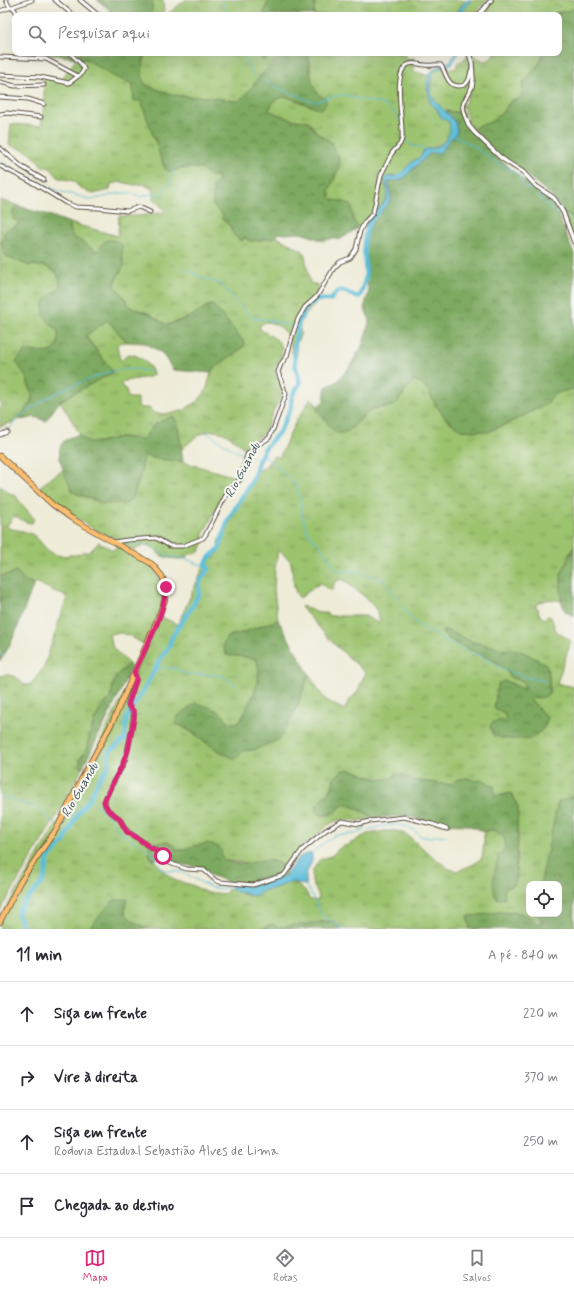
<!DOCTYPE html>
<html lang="pt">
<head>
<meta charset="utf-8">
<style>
	:root { --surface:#fff; --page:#f2f2f3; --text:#2b2b33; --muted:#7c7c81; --line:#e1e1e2; --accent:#db2777 }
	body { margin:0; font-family:Mynerve,sans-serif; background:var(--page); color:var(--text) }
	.controls { position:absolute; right:12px; bottom:12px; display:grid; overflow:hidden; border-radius:8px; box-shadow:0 4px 16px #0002 }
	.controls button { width:36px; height:36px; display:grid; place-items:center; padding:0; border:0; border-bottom:1px solid var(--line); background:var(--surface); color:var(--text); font:20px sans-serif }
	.stop { position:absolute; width:12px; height:12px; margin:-9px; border:3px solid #db2777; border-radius:50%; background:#fff }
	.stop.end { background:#db2777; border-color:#fff; box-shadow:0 1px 4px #0008 }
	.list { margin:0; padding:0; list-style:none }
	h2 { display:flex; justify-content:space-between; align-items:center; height:52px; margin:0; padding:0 16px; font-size:17px }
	h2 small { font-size:13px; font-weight:400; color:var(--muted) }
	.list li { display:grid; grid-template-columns:26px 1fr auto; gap:12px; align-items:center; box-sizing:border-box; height:64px; padding:0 16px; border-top:1px solid var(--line) }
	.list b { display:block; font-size:15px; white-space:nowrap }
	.list p { margin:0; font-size:13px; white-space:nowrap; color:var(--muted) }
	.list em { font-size:13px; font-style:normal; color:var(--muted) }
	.icon { flex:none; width:22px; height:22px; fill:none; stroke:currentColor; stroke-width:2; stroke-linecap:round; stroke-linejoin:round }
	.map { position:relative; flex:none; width:574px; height:929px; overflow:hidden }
	.search { position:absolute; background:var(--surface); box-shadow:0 4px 16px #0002; left:12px; right:12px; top:12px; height:44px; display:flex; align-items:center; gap:10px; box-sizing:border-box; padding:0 14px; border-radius:8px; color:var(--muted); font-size:15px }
	.sheet { height:308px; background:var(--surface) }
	nav { display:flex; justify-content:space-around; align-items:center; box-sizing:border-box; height:56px; border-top:1px solid var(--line); background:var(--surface); font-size:11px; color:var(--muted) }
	nav a { display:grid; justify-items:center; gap:2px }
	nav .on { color:var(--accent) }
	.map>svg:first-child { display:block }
	.grass { fill:url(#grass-tufts); stroke:#6c7646; fill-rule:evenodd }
	.forest { fill:url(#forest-crowns); stroke:#5c6a40 }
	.water { fill:#5abdd9; stroke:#4a747c }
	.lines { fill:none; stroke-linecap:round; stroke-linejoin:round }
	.stream { stroke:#5abdd9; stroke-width:1 }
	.river { stroke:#5abdd9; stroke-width:4.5 }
	.minor-casing { stroke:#56473a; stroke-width:5 }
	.tertiary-casing { stroke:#56473a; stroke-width:5.5 }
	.primary-casing { stroke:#56473a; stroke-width:6 }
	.minor { stroke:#fff; stroke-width:3 }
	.tertiary { stroke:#fff; stroke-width:3.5 }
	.primary { stroke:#fbbd6e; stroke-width:4.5 }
	.route { stroke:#db2777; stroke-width:5 }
	.labels { text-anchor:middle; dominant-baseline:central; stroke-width:4; stroke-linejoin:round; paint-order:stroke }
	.water-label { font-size:13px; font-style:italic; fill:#445656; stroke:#f6f6f2 }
</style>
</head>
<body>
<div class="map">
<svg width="574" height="929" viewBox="0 0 574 929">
	<defs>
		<pattern id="grass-tufts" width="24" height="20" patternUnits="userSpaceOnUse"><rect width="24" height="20" fill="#9cc36e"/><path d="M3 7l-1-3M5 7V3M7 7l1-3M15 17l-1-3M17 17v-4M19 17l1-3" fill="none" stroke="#809f5a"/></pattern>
		<pattern id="forest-crowns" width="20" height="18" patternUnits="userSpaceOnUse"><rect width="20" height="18" fill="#7da961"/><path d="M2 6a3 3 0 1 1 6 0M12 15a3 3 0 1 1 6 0" fill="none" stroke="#688a4f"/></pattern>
	</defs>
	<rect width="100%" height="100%" fill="#f6f6f2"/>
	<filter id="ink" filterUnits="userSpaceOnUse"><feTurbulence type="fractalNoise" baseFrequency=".025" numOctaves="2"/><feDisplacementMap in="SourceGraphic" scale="8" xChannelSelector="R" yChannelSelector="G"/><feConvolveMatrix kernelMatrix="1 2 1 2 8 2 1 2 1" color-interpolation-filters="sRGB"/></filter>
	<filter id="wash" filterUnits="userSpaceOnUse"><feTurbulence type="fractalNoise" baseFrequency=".012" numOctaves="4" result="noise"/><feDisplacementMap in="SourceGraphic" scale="16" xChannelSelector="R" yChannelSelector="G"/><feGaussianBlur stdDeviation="0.9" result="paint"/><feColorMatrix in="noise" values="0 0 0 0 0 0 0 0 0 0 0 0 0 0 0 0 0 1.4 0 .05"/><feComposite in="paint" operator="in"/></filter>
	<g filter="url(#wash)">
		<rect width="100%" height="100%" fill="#eeebd7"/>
		<path class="grass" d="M 153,0 L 163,0 L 164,15 L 150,15 L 152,9 Z
			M 185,0 L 269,0 L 263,15 L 167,15 Z
			M 315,0 L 467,0 L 460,8 L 456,15 L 314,15 Z
			M 471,0 L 487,0 L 474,15 L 460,15 Z
			M 489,0 L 574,0 L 574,9 L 548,15 L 492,15 L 485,8 Z
			M 145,53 L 260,53 L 262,59 L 268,58 L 273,53 L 281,53 C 277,62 268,67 262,74 C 254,83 248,93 240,102 L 174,95 L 147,86 L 143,81 L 142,73 Z
			M 308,53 L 405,53 L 405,58 L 414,58 L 413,71 L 429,76 L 427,89 L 430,95 L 430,100 L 432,104 L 437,109 L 439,114 L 449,122 L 450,128 L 450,134 C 444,143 437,148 426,149 L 420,157 L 412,162 L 400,174 L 396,176 L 390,176 L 385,180 L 385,185 L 388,192 L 387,198 L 366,224 L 358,227 L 353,220 L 352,212 L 337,201 L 333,200 L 330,197 L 329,190 C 352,146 330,152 308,121 L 293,120 L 269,111 C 272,101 276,97 287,97 L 319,109 L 322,97 L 315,91 L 313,87 Z
			M 470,53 C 479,59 488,67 494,53 L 543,53 L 539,64 L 523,82 L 522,97 L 520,99 L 511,100 C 507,108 497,120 488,123 C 481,126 481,123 474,129 L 468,122 L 464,106 L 472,82 Z
			M 467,55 C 469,62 471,72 470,80 C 468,96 458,97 464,116 L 461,113 L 446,111 L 445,112 C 432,101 426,88 434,71 L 440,68 L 456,69 L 457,63 L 465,59 Z
			M 77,58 L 86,59 L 115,77 L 133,84 L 134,100 L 141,101 L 165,169 L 201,168 L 211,176 L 217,177 L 218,181 L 213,186 L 213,206 L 223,215 L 222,219 L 234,229 L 231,230 C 244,237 251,241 266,239 C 270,239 272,239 275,236 L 303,251 L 305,255 L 310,283 L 319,285 C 318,288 316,291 316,294 C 317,299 319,295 317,300 C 312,313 295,317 301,333 L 296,345 L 297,354 L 295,361 C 291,353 292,347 289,340 C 286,329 276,322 265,322 L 259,326 L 261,330 L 277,340 L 282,347 L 281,360 C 269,368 277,378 284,387 L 283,394 L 274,409 L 266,429 L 262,435 L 246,448 L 244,448 C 239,444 234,439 229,436 C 209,424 196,436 181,450 L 181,442 L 155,424 L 142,440 L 124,437 L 93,443 L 83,439 L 60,401 L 113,372 L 85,335 L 107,320 L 127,342 C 122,342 119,342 117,346 L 120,360 L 122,360 L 128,354 C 139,354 149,363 153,373 L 153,375 C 143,380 131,378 121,383 L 121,386 L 126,389 L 128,398 L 136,398 L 138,399 L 138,406 L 141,408 L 149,408 L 154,413 L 158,414 L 174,413 L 185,410 L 188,407 L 197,402 L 206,391 L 212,370 L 241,349 L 245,343 L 213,305 L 207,306 L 190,317 L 167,325 L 148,313 L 130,307 L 125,298 L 117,289 L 115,285 L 116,279 L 121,271 L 124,266 L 122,253 L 100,249 L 99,251 C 94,250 74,239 71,234 L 70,223 L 118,236 L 119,216 L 139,216 L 164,212 L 165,209 L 161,207 L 160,203 L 153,200 L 153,190 L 144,184 L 135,185 L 121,182 L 111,184 L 110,190 C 98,193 91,196 81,188 C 78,186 76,185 74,181 L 59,178 L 50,168 L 42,166 C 32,151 25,150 9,145 L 11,124 L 41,126 L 44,106 L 44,75 L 61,80 Z
			M 0,200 L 16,205 L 13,211 L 19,224 L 5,232 L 2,242 L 6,256 L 19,262 L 29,265 L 45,266 L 56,272 L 60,280 L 60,287 L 43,311 L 46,318 L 58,331 C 61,358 44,353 26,350 L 16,362 L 24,372 L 32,394 L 32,399 L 24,412 L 17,419 L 15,422 L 6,424 L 0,427 Z
			M 563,213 L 574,217 L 574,241 Z
			M 414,380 L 426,387 L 436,405 L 446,419 L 461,430 L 489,432 L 521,417 L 548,403 C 551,392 564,391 574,389 L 574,546 L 569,555 L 561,601 C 551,599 543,598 535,606 L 538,608 L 539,614 L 544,619 L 548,616 L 551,617 L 556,631 L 571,641 L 557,683 L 574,687 L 574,796 L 558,802 L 541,884 L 529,884 L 529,914 L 538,914 L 542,921 L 537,924 L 516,912 L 509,913 L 499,912 L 468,917 L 470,929 L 342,929 L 335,922 L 330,921 L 281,927 L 277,927 L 272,924 L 262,929 L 149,929 C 143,926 126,920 125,912 C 124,909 127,903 127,899 L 93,924 L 88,929 L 0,929 L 0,918 L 69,804 L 120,702 L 161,617 L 178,624 L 208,557 L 216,557 L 219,549 L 218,542 L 222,535 L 228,526 L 241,499 L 250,487 L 256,472 L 264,468 L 273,457 L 276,456 L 279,458 L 296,421 L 311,398 L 318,406 L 317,409 L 351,429 L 367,413 L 374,409 L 394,406 ZM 278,550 L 290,560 C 294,571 291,591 300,598 L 320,583 L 328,589 L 332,590 L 335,582 L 342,579 L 365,597 L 377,610 L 380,622 L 378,623 L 365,616 L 330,616 L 326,613 L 318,613 L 302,606 L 301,607 L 332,642 L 366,673 L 360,684 L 359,690 L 349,701 L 344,710 L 326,700 L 321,694 L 309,674 L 297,707 L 280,738 L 254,750 L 245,750 L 236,759 L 216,749 L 180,725 L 183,713 L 192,706 L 223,715 L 228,721 L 232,723 L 236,723 L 241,720 C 249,702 266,679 256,659 L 239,656 L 226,655 L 227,637 L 244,632 L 278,620 L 274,591 L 275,569 ZM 444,630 L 473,642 L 503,649 L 546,664 L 549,676 L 550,691 L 530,697 L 530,699 L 547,719 L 542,730 L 536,734 L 533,738 C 519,739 506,740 493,735 L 490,728 C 495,718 498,723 506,719 L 504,713 L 500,711 L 498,689 L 498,684 L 504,681 L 511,683 L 524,690 L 524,685 L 523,681 L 511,678 C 500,654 461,652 442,633 ZM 356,771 C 368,777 380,782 393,778 L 395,774 L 402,775 L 412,780 L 451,785 L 456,780 L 467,778 L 475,781 L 483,780 L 491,785 L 495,797 L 505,794 L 518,807 L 517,829 L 518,837 L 517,863 L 514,884 L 504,890 L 501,853 C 509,846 505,833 494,830 C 491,830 487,831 484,831 L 484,843 L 482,858 L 474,864 L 458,871 L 449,869 L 437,860 L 407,835 L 398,831 L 385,831 L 367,834 L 348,845 L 341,847 L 331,856 L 319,860 L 313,870 L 312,875 L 312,882 L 319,897 L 318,900 L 315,901 L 309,899 L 307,893 L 295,883 L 290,882 L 276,888 L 266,889 L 249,896 L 237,892 L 231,887 L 224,894 L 217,893 L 207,893 L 192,885 L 176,881 L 163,871 L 154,860 L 152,860 L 149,853 L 152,843 L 169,842 L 178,850 C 181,850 199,846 202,844 L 222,857 L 226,861 L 253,863 L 264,861 L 286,870 L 300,847 L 313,839 L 328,825 L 338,820 L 345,819 L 358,821 L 373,818 C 367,812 354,808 346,804 L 343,805 L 336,812 L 324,796 C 331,791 333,787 334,778 Z
			M 144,456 L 158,459 L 183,462 L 239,478 L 228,490 L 217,507 L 203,535 L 204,542 L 200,551 L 197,553 L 189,554 L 185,559 C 178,559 169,559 162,556 C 159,555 157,551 155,549 C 147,544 140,545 134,551 C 119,542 103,535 88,525 C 70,514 54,502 39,487 L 64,469 L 73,492 L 98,502 L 109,504 L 136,488 L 140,477 Z
			M 0,486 L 9,493 L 16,496 L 20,502 L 32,516 L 34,519 L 32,523 L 26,522 L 14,516 L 7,526 L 9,528 C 17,531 25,530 33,535 C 37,538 39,540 42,544 C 51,555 58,557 72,555 C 77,555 79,555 83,552 L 89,552 L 99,542 L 113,550 L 118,546 C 127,551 141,556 148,563 C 177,589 157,616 143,644 C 131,637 123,629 109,635 L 113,648 L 129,664 L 116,676 L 113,684 L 112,692 L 110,698 L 100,710 L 94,721 L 88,742 L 88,748 L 80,759 L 80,766 L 82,769 L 65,802 L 0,911 L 0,676 C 11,673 18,677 24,685 L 31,684 L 44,667 L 67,597 L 35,582 L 34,584 L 26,581 L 16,571 L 11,574 L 0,576 Z"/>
		<path class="forest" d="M 97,0 L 153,0 L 152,9 L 150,15 L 107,15 L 110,12 L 109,9 Z
			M 269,0 L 285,0 L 287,1 L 292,0 L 315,0 L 314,15 L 263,15 Z
			M 574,9 L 574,217 L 563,213 C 552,189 518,171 498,154 C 490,146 482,137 474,129 C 481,123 481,126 488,123 C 497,120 507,108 511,100 L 520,99 L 522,97 L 523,83 L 539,64 L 543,53 L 559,53 L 559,15 L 548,15 Z
			M 45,53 L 145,53 L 142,73 L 143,81 L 147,86 L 174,95 L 188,97 L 198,96 L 239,101 C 248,93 254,83 262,74 C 268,67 277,62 281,53 L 308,53 C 310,68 308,91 325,98 C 328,103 324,108 320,109 L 287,97 C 276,97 272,101 269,111 L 293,120 L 308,121 L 316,132 L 331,142 L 334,147 L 339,158 L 339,168 L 329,190 L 330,197 L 333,200 C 339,201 347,201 352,206 L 353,220 L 358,227 L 355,230 L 339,240 L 333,238 L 324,241 C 316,239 308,234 299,233 C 292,233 286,235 279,233 L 272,239 L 250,241 L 245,238 L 242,241 L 237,238 L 231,231 L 233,229 L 222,219 L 223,215 L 213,206 L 213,186 L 218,181 L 217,177 L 211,176 L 200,168 L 182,168 L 170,172 L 165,169 L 141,101 L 134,101 L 133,84 L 115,77 L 86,59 L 45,54 Z
			M 260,53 L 273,53 L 268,58 L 264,61 L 262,60 Z
			M 446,111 L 461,113 L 466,122 L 497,158 L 507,165 L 512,170 L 527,183 L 543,193 L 554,202 L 556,207 L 559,218 L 574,254 L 574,389 C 564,391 551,392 548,403 L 521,417 L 489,432 L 461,430 L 446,419 L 436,405 L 426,387 L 414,380 L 394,406 C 387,407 378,406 372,409 C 358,416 353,436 335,433 L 317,409 L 318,406 L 324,401 L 325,390 L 326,387 L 336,382 L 349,368 L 363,344 L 370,320 L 364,308 L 369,292 L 366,279 L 368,270 L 364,244 L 373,220 L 390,201 L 391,195 L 388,182 C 393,180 396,181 401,180 C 404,179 426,157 430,153 L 440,152 L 449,140 L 457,131 C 457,122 452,118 445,112 Z
			M 16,205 L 33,211 L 46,214 L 70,223 L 70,233 L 72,236 L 87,245 L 94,251 L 99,251 C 100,248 102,244 104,242 C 109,238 118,241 122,245 L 122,254 L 124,266 L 121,271 L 116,279 L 115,285 L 117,289 L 125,298 L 130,307 L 148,313 L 167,325 L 190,317 L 207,306 L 213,305 L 245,343 L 244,346 L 212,370 L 211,373 L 173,370 L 162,353 L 145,343 L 127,342 L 107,320 L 85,336 L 113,372 L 60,401 L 45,422 C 34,412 29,422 17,419 C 22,413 30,408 32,399 C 34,389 22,369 16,362 L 26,350 C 44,353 61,358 58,331 C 47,320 35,309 50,295 C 53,292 58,290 60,287 C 61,281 58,276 56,272 L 45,266 L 29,265 L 19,262 L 6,256 L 3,249 L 2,242 L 5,231 L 19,224 L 16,220 L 13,219 L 13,211 Z
			M 173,416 L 178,423 L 183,462 L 158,459 L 144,456 L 140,477 L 133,497 L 131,500 L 127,503 L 109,504 L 102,503 L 73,492 C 68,482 55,456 61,445 C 64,439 74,436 80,434 C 89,450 108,438 123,437 C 129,437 136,439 142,440 L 155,424 Z
			M 574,546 L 574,617 L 565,611 L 561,600 L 561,574 Z
			M 16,571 L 26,581 L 34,584 C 30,594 26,604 23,613 C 17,630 10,647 0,661 L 0,576 L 11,574 Z
			M 278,620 L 309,674 L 297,707 L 280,739 L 254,750 L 245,750 L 236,759 C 223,755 211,746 200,738 C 193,733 185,725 176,725 L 178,716 L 195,703 C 204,705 214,708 222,714 C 225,717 227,722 232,723 C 235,724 238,722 241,720 C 249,702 266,679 256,659 L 239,656 L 226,655 C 223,648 223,643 227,637 L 244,632 Z
			M 444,629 L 473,642 L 503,649 L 517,650 L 525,653 L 546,664 L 549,676 L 549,694 L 541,698 L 531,697 L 530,699 L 547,718 C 546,732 540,729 533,738 C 520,739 504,741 493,735 L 490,725 C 496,719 500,722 506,719 L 504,713 L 494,708 L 498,684 L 504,681 L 511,683 L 524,690 L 524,685 L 523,681 L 511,678 C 500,654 460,652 442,633 Z
			M 129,664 L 131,667 L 117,699 L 82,769 L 80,766 L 80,759 L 88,748 L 88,742 L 94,721 L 100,710 L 110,698 L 112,692 L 113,684 L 116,676 Z
			M 349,769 C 364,773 377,783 393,778 L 395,774 L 402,775 L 412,780 L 451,785 L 456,780 L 467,778 L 475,781 L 483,780 L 495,787 L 494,791 L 495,797 L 510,793 L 513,795 L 518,807 L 517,829 L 518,837 L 516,866 L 517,878 L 514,884 L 504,890 L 505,898 L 500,899 L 497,899 C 489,884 496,869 499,854 C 507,850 506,843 503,836 L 495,830 L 484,831 L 467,825 L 440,824 L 404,816 L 373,818 C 367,812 354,808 346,804 L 342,805 L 336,812 L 323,816 L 318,813 L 316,808 C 318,805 321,801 324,797 C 331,788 333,791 334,778 L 343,770 Z
			M 574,796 L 574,929 L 470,929 L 468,917 L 499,912 L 509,913 L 516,912 L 528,916 L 537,924 L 542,921 L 538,914 L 559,914 L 559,884 L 541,884 L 541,880 L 558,802 Z
			M 169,842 L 177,850 L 182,850 L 186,848 L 208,843 L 214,845 L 221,849 C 222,852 221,856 223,858 C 231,869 262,859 273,861 C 279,862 283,865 286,870 L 285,876 L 252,886 L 231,883 L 210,875 L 207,871 L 201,867 L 179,864 L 162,856 L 152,860 C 148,854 148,850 152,843 Z
			M 128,899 C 127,903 124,908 125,912 C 126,919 143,926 149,929 L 88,929 L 114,900 Z
			M 330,921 L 335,922 L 342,929 L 262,929 L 272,924 L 277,927 L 281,927 Z"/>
		<path class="water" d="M 467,0 L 471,0 L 460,15 L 456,15 L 460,8 Z
			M 455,53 L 459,53 L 452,64 L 440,68 L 434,71 C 416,106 463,111 456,135 L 449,140 L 440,153 L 430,153 C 424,159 419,163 413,169 C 409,172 408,176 404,178 C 400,181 393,180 388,182 L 391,198 L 388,204 L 377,216 L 375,214 C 378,208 386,203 387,196 C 389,189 384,185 386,177 L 396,176 L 400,174 L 412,162 L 420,157 L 424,150 C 428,148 433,149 437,147 C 447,142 452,132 449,122 L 441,117 L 437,109 L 430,103 C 431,96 427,90 427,84 C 430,58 449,71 455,53 Z
			M 310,853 L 312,854 L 312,861 L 306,874 L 306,885 C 301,885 296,882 291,882 C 287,883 282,886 278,887 C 270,890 262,889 255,896 L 237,892 L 231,887 L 231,883 L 252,886 L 285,876 L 298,858 L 301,856 Z"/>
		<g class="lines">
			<path class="stream" d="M 222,0 L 226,15
				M 242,53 L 254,77
				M 264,81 L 283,90 L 315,102 L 334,96 L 345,95 L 358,99 L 382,104 L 389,108 L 397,115 L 400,121
				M 403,126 C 410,145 402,143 425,149
				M 455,136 L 470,144 L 496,162 L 519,175 L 525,188 L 534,189 L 538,191 L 541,201 L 560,215
				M 0,161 L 12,168 L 21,171
				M 24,173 C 29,176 33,179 37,182 C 49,188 64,193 78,196 C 83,197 87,199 93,199 C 105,198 130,187 140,197 L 151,194 L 160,195 L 171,181 L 173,169
				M 568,217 L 574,224
				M 185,268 L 200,277 L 221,284 L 244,310 L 253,318 L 270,320 L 285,325 L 295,326
				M 204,431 C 219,440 242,458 259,459
				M 8,432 L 16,419 L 25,413 L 47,398 L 69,387 L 106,373 L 118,370 L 137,369 L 151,372
				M 262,454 L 289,477 L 296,485 L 300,499 L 302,515 L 307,531 L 328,556 L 335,569 L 339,571 L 358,571 L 384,580 L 408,615 L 421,627 L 465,651 L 481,656 L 504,670 L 533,679 L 546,681
				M 107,535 L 117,540
				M 124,542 L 152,547 L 170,557 L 183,558 L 209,568
				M 0,653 L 5,657
				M 155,671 L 159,668 L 173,668 L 187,674 L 218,675 L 223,676 L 236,686
				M 0,795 L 12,800 L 30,805 L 42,811 L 56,825
				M 90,798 L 108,816 L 120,832 L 154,854 L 163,870 L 182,872 L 212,888 L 233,888
				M 59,828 L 67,837
				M 311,854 L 329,839 L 336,835 L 355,834 L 364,830 L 388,825 L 398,825 L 409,827 L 416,831 L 419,835 L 423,837 L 430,837 L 440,835 L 446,836
				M 304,884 L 310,892 L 323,916 L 344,929"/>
			<path class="river" d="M 22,929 L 22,924 L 18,914 L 19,910 L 23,904 L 42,883 L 45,877 L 48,859 L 64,842 L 77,815 L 90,798 L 98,781 L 107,768 L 109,763 L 108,755 L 110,751 L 125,739 L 126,723 L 128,714 L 142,693 L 161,658 L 167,650 L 173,635 L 192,607 L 199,593 L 200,581 L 209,568 L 205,565 L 209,558 L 219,549 L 228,520 L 252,481 L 259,459 L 265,448 L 280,431 L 291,408 L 292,396 L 300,383 C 298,376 296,369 295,362 C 293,344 297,307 318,300 C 321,299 326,300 330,300 C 333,298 334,294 337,292 C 343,288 351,295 356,297 L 360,296 L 366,277 L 364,244 L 365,237 L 369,222 L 379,211"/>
		</g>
	</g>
	<g filter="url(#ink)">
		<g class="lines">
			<g class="minor-casing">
				<path id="minor" d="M 6,0 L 10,8
					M 55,0 L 73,15
					M 80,0 L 98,15
					M 13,7 L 18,15
					M 0,11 L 32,0
					M 0,57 L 46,59 L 78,76
					M 0,75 L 40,77 L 69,83 L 81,74 L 84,69 L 81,64 L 70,53
					M 0,82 L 15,86 L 44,85
					M 0,97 L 28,99 L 44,104
					M 0,114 L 7,113 L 41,117
					M 0,148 L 22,167 L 44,180
					M 0,166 L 35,184 L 66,203 L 76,207 L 99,208 L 127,211 L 139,207 L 150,212
					M 0,435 L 7,432
					M 114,542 L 127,540 L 156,538 L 170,546 L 183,546 L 203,538 L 206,534 L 226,495 L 241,478 L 247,455 L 255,447 L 269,438 L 274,427 L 286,394 L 278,372 L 281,364 L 287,356 L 292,337 L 298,319 L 305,307 L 317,296 L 334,268 L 340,262 L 350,258 L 356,249 L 360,231 L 364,223 L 373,213 L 381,175 L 392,153 L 400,144 L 402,139 C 404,123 392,74 407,65 C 413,61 419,65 425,65 C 431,66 436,64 441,65 C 446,73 447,86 459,86 C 463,86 466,85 468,81 C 471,77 469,73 472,69
					M 134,673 L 136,677 L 136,680 L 128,703 L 129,707 L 134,714 L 131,734 L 126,757 L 123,765 L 110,788 L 105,800 L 105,805 L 108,810 L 119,818 L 127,831 L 139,839 L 148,846 L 160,853 L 170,863 L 175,865 L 187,869 L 204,870 L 215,880 L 220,882 L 253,885 L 284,875 L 302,850 L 326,830 L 342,821 L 359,824 L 370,821 L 404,817 L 432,824 L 447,829"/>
			</g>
			<g class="tertiary-casing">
				<path id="tertiary" d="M 478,15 L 483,10 L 491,0
					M 469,53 L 472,63 L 473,79 L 472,87 L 464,102 L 463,107 L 464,113 L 469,126 L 475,133 L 500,157 L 507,162 L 523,172 L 536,186 L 554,198 L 563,212 L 574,242"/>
			</g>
			<g class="primary-casing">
				<path id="primary" d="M 0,456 L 53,505 L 71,518 L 152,564 L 162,576 L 166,587 L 165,600 L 156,623 L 113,721 L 81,780 L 57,828 L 20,882 L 0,922"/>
			</g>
			<use href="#minor" class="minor"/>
			<use href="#tertiary" class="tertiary"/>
			<use href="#primary" class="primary"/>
		</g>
	</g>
	<g class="lines" filter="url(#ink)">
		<path class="route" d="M 163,856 L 148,846 L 139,839 L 127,832 L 119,818 L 108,810 L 104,802 L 112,784 L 122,766 L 128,750 L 134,718 L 134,712 L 128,705 L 136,680 L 136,677 L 134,673 C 146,646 164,617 166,587"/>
	</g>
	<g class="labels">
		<g class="water-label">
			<text transform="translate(243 470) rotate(-62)">Rio Guandu</text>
			<text transform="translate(80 790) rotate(-60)">Rio Guandu</text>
		</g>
	</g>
</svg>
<div class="controls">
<button><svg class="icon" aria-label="locate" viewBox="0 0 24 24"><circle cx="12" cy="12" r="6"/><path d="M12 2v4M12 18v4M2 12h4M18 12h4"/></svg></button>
</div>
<div class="stop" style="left:163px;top:856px"></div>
<div class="stop end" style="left:166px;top:587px"></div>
<div class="search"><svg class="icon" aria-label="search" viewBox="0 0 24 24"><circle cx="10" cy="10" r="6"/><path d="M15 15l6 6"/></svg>Pesquisar aqui</div>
</div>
<section class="sheet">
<h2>11 min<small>A pé · 840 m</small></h2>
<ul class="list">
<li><svg class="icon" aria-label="ahead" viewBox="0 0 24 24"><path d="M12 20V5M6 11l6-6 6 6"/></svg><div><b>Siga em frente</b></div><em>220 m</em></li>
<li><svg class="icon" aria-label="right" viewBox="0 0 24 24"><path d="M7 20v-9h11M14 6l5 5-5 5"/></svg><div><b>Vire à direita</b></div><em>370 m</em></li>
<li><svg class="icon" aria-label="ahead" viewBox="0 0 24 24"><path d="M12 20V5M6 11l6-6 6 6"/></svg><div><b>Siga em frente</b><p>Rodovia Estadual Sebastião Alves de Lima</p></div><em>250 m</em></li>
<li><svg class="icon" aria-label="arrive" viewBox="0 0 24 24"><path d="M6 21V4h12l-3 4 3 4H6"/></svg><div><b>Chegada ao destino</b></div></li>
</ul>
</section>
<nav>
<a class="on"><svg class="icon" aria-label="map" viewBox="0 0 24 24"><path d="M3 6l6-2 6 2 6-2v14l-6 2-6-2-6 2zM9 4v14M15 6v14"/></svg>Mapa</a>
<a><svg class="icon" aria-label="directions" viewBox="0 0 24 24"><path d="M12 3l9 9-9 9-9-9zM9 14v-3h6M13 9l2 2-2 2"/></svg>Rotas</a>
<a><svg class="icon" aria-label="saved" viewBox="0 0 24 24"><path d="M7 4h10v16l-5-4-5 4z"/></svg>Salvos</a>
</nav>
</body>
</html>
